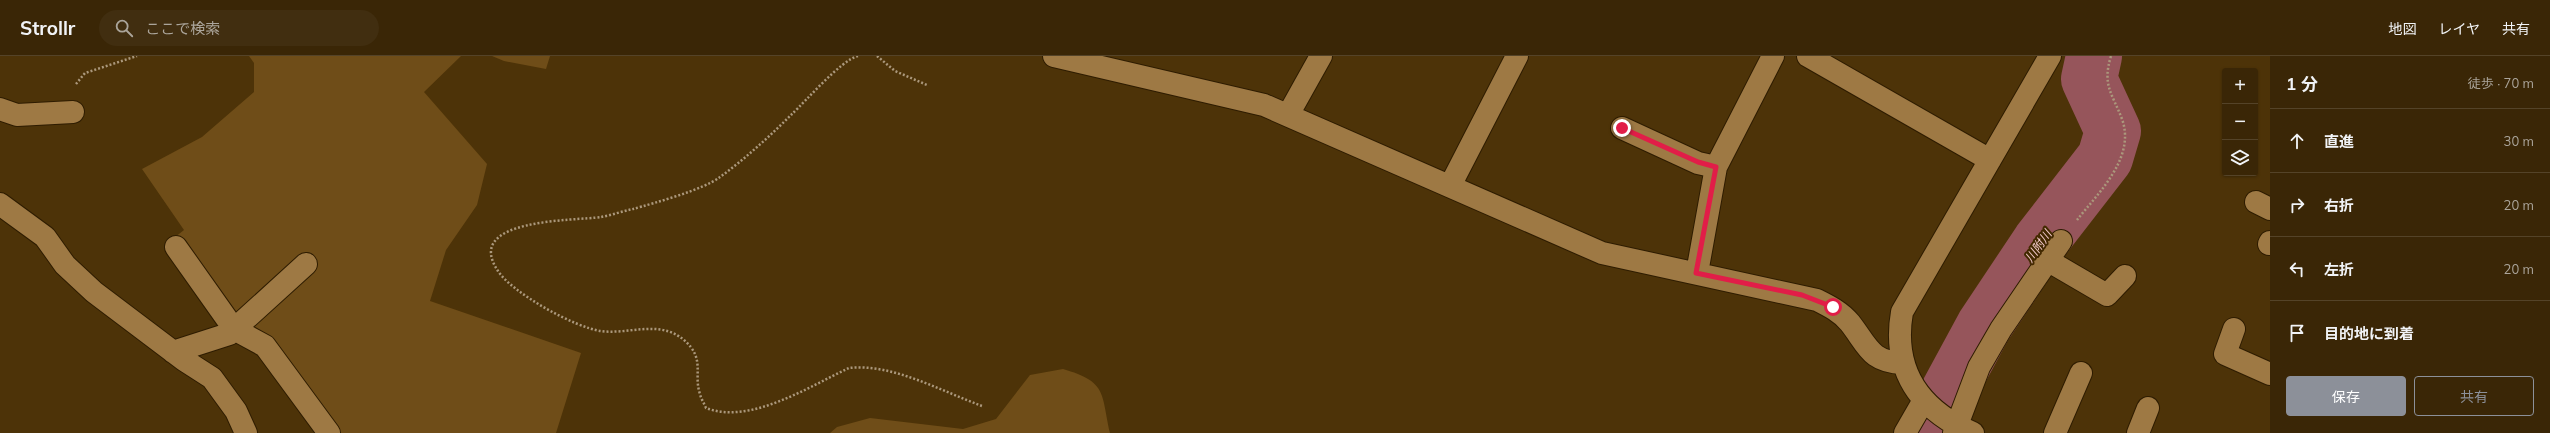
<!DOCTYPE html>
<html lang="ja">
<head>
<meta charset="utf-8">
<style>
	:root { --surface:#3a2606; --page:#412e10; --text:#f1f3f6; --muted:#aba59b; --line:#544328; --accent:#8c9099 }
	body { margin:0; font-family:Mulish,"Noto Sans JP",sans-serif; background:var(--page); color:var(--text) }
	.controls { position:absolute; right:12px; top:12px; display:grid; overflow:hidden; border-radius:4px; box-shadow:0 1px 3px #0004 }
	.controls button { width:36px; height:36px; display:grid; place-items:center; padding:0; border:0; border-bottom:1px solid var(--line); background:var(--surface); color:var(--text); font:20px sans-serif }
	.stop { position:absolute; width:12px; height:12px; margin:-9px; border:3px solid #e11d48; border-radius:50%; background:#fff }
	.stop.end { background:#e11d48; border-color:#fff; box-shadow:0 1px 4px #0008 }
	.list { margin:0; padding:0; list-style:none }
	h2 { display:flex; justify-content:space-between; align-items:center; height:52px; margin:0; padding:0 16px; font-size:17px }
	h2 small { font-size:13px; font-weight:400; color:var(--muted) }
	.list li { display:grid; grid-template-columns:26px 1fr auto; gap:12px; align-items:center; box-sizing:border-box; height:64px; padding:0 16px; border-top:1px solid var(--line) }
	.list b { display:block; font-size:15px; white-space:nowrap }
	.list em { font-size:13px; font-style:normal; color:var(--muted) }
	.actions { display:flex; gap:8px; padding:12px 16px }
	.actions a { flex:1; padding:9px 0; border:1px solid var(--accent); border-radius:4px; text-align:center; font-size:14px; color:var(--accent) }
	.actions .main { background:var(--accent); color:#fff }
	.icon { flex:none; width:22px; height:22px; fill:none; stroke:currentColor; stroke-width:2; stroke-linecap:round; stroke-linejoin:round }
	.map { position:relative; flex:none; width:2270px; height:377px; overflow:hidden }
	header { display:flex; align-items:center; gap:24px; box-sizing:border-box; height:56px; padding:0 20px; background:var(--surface); border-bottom:1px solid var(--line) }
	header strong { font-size:19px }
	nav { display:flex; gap:22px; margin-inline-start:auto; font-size:14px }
	.search { width:280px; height:36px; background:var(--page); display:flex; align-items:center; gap:10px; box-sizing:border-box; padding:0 14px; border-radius:22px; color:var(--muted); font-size:15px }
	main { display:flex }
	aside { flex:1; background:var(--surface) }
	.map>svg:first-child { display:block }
	.green { fill:#6f4d18 }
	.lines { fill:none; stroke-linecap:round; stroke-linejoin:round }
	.river { stroke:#96555b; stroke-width:56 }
	.minor-casing { stroke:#2e1c01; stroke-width:24 }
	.path { stroke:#ab987c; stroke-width:2.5; stroke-dasharray:2 2; stroke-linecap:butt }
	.minor { stroke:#9e7944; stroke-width:22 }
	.route { stroke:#e11d48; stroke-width:5 }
	.labels { text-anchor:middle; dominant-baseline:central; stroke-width:4; stroke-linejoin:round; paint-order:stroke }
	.water-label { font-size:12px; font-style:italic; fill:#f6cdcf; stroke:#432900 }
</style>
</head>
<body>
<header>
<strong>Strollr</strong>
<div class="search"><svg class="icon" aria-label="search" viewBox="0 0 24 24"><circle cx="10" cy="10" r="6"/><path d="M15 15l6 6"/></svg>ここで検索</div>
<nav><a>地図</a><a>レイヤ</a><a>共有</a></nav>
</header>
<main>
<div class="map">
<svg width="2270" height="377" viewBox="0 0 2270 377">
	<rect width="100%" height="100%" fill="#4d3308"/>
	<path class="green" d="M 249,0 L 461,0 L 424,36 L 487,108 L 477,149 L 446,194 L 430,245 L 581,297 L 556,377 L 321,377 L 259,291 L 233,285 L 165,189 L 184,174 L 142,113 L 202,81 L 254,36 L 254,7 Z
		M 492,0 L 550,0 L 546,13 L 504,5 Z
		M 1063,313 C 1107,326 1101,336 1110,377 L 830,377 L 837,371 L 870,362 L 963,373 L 996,363 L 1030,319 Z"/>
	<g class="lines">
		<path class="river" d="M 1926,377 L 1984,270 L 2040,186 L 2105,102 L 2113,75 L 2089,23 L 2094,0"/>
		<g class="minor-casing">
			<path id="minor" d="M 1054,0 L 1264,49 L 1602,197 L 1817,244 C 1829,250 1841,256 1850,267 C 1868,290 1870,306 1903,307
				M 1808,0 L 1990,104
				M 0,53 L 17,59 L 73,56
				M 1288,59 L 1321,0
				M 1622,72 L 1698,107 L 1716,111
				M 1450,130 L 1517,0
				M 2256,146 L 2270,153
				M 0,148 L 45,181 L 65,209 L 94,236 L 184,304 L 212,322 L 236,355 L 246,377
				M 2269,188 L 2270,186
				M 176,191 L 234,273 L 265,290 L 329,377
				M 2047,204 L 2107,239 L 2125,220
				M 1697,217 L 1716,111 L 1773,0
				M 2234,273 L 2225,298 L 2270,318
				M 173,296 L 229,278 L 306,208
				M 1905,377 L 1924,344
				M 1954,377 L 1979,311 L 2001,273 L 2061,185
				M 1973,377 C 1919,354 1892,314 1902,256 L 2050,0
				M 2055,377 L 2081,317
				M 2138,377 L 2148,352"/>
		</g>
		<path class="path" d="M 858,0 C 841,4 806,45 792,58 C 770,80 745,103 720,121 C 703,134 654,147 633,153 C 623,155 612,159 601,161 C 574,165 462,162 498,215 C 512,237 576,272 601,275 C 629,279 659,263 684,284 C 706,303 693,318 700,338 C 701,343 704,347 706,352 C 750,369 808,331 849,312 C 892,307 941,335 982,350
			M 877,0 L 895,15 L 927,29
			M 76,28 L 85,17 L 137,0
			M 2077,164 C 2098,137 2136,102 2122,63 C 2112,37 2102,29 2111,0"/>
		<use href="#minor" class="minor"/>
	</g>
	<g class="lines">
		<path class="route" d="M 1622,72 L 1698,106 L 1716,111 L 1696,217 L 1802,239 L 1833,251"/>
	</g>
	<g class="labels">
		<g class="water-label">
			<text transform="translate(2038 190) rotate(-55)">川附川</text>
		</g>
	</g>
</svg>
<div class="controls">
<button>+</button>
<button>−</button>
<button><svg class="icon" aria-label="layers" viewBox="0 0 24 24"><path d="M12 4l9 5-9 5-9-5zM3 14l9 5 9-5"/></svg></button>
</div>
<div class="stop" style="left:1833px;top:251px"></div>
<div class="stop end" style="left:1622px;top:72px"></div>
</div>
<aside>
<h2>1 分<small>徒歩 · 70 m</small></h2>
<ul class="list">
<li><svg class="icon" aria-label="ahead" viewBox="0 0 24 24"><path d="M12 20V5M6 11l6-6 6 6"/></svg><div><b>直進</b></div><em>30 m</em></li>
<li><svg class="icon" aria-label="right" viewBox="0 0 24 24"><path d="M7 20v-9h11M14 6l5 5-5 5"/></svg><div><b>右折</b></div><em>20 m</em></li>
<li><svg class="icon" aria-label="left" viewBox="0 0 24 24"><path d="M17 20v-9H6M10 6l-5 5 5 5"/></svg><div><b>左折</b></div><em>20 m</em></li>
<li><svg class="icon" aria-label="arrive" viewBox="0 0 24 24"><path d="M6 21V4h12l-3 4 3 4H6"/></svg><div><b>目的地に到着</b></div></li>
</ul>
<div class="actions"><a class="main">保存</a><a>共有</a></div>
</aside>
</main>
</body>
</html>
